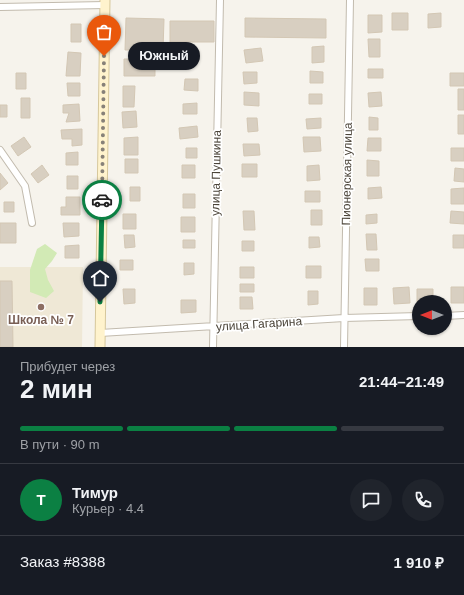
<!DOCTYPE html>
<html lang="ru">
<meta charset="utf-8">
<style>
body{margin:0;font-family:Arial,sans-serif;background:#20242c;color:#f1f3f6;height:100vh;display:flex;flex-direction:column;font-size:15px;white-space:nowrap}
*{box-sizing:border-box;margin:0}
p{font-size:13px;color:#9ea1a6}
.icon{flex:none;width:22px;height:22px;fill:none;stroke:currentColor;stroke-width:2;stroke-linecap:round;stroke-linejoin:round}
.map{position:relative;height:347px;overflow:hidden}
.details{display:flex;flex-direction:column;background:#171b24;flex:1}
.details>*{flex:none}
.needle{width:26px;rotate:270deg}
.tools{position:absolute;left:412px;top:295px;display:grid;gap:8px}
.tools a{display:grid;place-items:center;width:40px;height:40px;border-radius:50%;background:#171b24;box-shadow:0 1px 3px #0004;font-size:20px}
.pin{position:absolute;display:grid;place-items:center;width:34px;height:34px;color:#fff;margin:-41px -17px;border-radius:50% 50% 50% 0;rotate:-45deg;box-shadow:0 0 4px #0007}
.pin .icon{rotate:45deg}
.courier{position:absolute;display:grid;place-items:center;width:40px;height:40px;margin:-20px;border:3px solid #0b8043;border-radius:50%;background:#fff;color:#222;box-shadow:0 1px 5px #0007}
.bubble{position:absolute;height:28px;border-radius:14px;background:#171b24;box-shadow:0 1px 3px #0004;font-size:13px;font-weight:700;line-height:28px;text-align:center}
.overview em{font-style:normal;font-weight:700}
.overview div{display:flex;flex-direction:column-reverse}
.overview{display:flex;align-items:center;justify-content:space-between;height:68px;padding:0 20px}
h1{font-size:26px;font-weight:700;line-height:30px}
.bar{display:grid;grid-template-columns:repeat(4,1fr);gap:6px 4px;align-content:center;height:48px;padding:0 20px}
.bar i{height:5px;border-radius:3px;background:#363941}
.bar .current{background:#0b8043}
.bar p{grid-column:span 4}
.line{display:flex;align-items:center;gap:10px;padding:0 20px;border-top:1px solid #363941}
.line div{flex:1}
.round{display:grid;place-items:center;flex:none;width:42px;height:42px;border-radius:21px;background:#20242c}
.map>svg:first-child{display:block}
</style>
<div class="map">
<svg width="464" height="347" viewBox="0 0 464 347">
<rect width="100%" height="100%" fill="#f6f3ec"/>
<path fill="#efe8d6" d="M0,267H83L82,347H0Z"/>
<path fill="#d2eab5" d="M45,244L57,253L52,261L45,269L48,280L54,291L46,298L30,292V270L37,249Z"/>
<path fill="#d8cfc1" stroke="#d3c7b4" d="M392,13H408V30H392Z
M441,13V27L428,28V14Z
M368,15H382V32L368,33Z
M126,18L164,19L163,50H125Z
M245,18L326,19V38L245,37Z
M170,21H214V42H170Z
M71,24H81V42H71Z
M368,39H380V57H369Z
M324,46V62L312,63V47Z
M261,48L263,61L246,63L244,50Z
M68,52L81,53L80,76H66Z
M124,59H155V76H124Z
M368,69H383V78H368Z
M310,71L323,72V83H310Z
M243,72H257V83L244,84Z
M16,73H26V89H16Z
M450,73H464V86H450Z
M185,79H198V91L184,90Z
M67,83H80V96H68Z
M123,86H135L134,107H123Z
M458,89H464V110H458Z
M244,92L259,93V106L244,105Z
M381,92L382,106L369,107L368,93Z
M309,94H322V104H309Z
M21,98H30V118H21Z
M197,103V114H183V104Z
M79,104L80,121L66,122L69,113H63V105Z
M0,105H7V117H0Z
M136,111L137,127L123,128L122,112Z
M458,115H464V134H458Z
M369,117L378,118V130H369Z
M247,118H257L258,131L248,132Z
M321,118V128L307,129L306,119Z
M197,126L198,137L180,139L179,128Z
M82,129V145L72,146V139H62L61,130Z
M24,137L31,147L18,156L11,146Z
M138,137V155H124V138Z
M303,137H320L321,151L304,152Z
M368,138H381V151H367Z
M243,144H259L260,155L244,156Z
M186,148H197V158H186Z
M451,148H464V161H451Z
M78,152V165H66V153Z
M125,159H138V173H125Z
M367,160L379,161V176H367Z
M242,164H257V177H242Z
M42,165L49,175L38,183L31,174Z
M182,165H195V178H182Z
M319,165L320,180L307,181V166Z
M455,168L464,169V182L454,181Z
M0,173L8,183L0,190Z
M67,176H78V189H67Z
M130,187H140V201H130Z
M381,187L382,198L368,199V188Z
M464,188V204H451V189Z
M305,191H320V202H305Z
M183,194H195V208H183Z
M66,197H80V215H61V207H66Z
M4,202H14V212H4Z
M311,210H322V225H311Z
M243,211H254L255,230H244Z
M451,211L464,212V224L450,223Z
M123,214H136V229H123Z
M377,214V223L366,224V215Z
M181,217H195V232H181Z
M0,223H16V243H0Z
M63,223H79V236L64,237Z
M366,234H376L377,250H367Z
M124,235H134L135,247L125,248Z
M453,235H464V248H453Z
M309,237H319L320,247L309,248Z
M183,240H195V248H183Z
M242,241H254V251H242Z
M79,245V258H65V246Z
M365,259H379V271H366Z
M120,260H133V270H120Z
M184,263H194V274L184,275Z
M306,266H321V278H306Z
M240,267H254V278H240Z
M0,281H12L13,347H0Z
M240,284H254V292H240Z
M409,287L410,303L394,304L393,288Z
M451,287H464V303H451Z
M364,288H377V305H364Z
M123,289H135V303L124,304Z
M417,289H433V302H417Z
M308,291H318V304L308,305Z
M240,297H252L253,309H240Z
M181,300H196V312L181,313Z"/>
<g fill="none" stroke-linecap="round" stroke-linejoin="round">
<g stroke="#c2bbae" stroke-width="8">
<path id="street" d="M0,7L105,5
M0,150L25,186L32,223
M445,316L464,315
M100,333L344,318L419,316
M213,347L220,0
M344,347L350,0"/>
</g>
<g stroke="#d6c79b" stroke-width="11">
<path id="secondary" d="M100,347L105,0"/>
</g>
<use href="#street" stroke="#fff" stroke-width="6"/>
<use href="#secondary" stroke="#fff3cd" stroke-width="9"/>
</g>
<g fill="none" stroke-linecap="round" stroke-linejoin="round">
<path stroke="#878178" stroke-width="4" stroke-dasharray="0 7.2" d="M102,200L104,56"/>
<path stroke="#0b8043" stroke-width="5" d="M100,302L102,200"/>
</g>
<circle fill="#8d6e63" stroke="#fff" stroke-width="1.5" cx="41" cy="307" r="4"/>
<g text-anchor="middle" stroke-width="3.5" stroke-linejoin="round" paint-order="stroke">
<g font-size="12" fill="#4b4439" stroke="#fff">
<text transform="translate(216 173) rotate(-89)" y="4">улица Пушкина</text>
<text transform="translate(347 174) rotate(-89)" y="4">Пионерская улица</text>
<text transform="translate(259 324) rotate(-4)" y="4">улица Гагарина</text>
</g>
<g font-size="12" font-weight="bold" fill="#785e54" stroke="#fff">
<text x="41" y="324">Школа № 7</text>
</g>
</g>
</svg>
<div class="tools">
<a><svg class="needle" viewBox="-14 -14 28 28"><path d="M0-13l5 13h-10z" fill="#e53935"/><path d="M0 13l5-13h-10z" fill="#9ea1a6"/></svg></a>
</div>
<div class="pin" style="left:104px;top:56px;background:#ea580c"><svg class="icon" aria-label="bag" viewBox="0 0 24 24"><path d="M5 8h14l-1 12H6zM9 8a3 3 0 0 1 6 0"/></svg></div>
<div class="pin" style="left:100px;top:302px;background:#1f2937"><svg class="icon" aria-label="home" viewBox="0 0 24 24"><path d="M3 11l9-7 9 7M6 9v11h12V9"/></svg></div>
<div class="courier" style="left:102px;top:200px"><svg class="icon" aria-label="car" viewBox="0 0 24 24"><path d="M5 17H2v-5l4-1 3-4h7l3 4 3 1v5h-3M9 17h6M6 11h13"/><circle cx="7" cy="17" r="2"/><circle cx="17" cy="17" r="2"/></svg></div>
<div class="bubble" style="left:128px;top:42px;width:72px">Южный</div>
</div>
<section class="details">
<div class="overview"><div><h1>2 мин</h1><p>Прибудет через</p></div><em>21:44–21:49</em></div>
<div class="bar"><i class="current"></i><i class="current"></i><i class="current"></i><i></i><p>В пути · 90 m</p></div>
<div class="line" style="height:72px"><b class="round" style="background:#0b8043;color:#fff">Т</b><div><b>Тимур</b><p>Курьер · 4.4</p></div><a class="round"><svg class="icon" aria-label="chat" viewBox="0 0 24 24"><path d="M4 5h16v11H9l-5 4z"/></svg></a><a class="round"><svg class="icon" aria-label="phone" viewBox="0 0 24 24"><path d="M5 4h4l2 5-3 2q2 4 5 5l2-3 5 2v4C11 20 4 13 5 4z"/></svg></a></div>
<div class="line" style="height:52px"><div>Заказ #8388</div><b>1 910 ₽</b></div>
</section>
